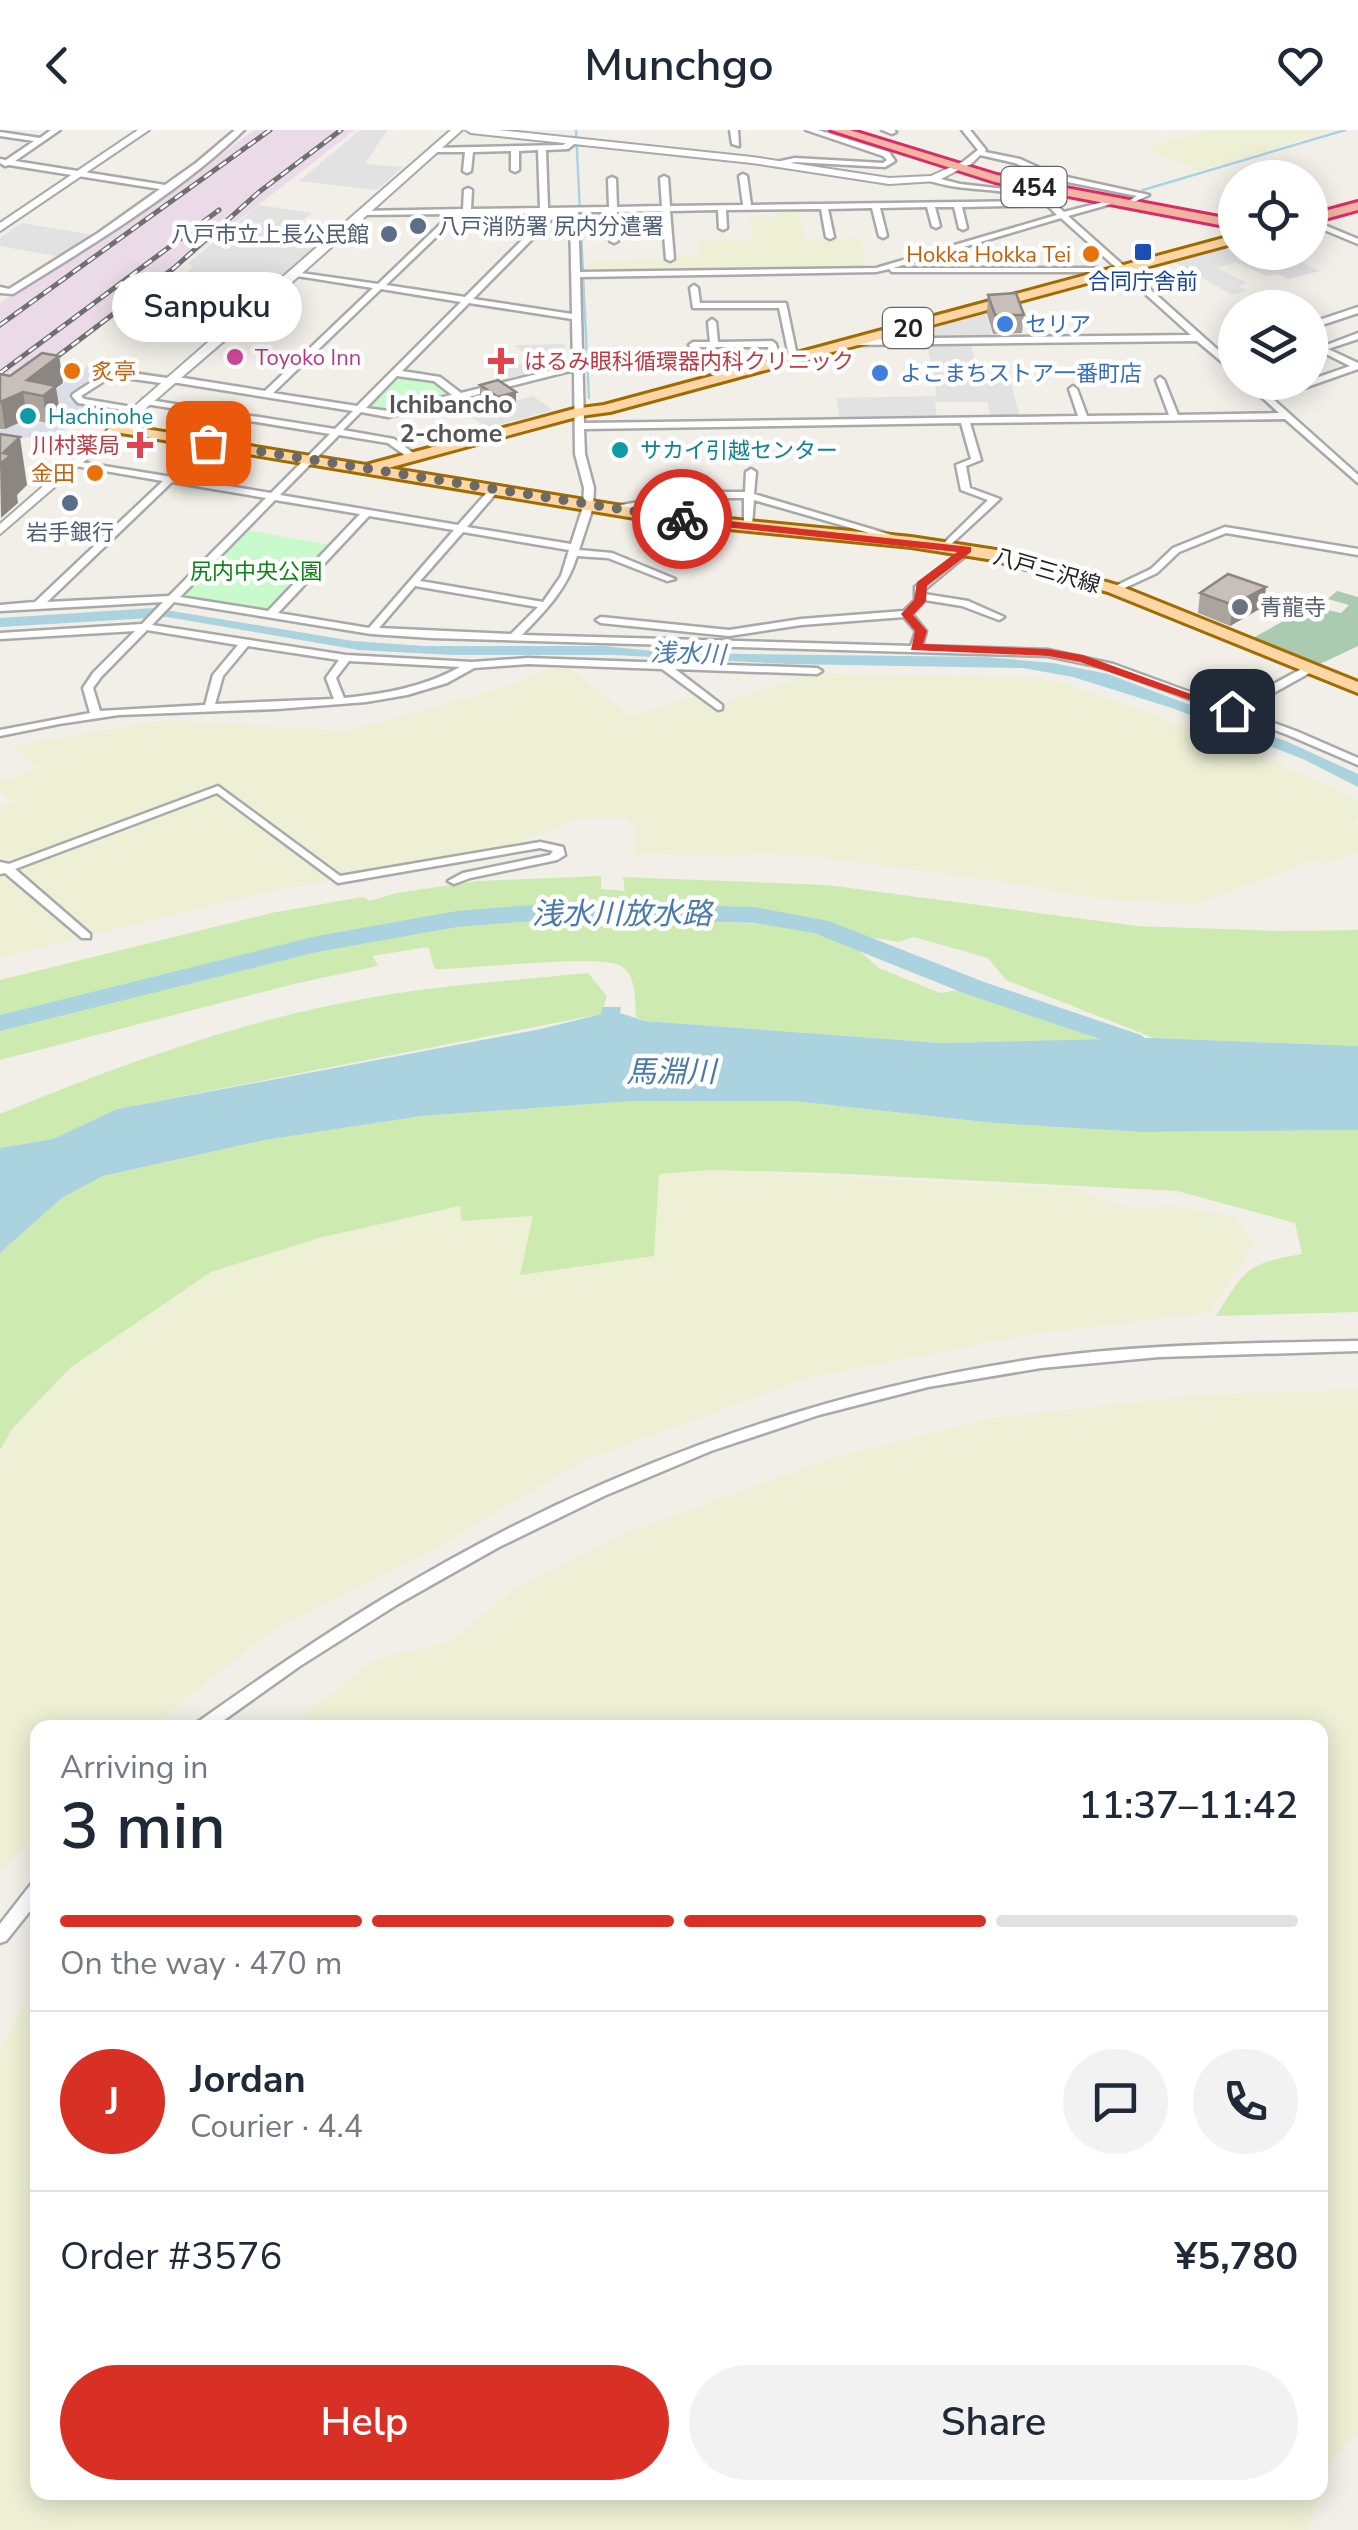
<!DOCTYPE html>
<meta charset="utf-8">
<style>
body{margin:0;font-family:"Nunito Sans","Noto Sans JP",sans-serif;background:#f2f2f3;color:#1f2937;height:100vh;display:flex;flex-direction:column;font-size:38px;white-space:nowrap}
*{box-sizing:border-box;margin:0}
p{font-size:32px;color:#747a83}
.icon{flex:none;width:55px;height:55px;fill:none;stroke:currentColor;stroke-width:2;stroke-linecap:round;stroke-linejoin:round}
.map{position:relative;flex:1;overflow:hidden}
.panel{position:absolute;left:30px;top:1590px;width:1298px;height:780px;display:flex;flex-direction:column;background:#fff;border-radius:20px;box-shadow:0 5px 25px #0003}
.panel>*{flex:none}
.tools{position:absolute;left:1218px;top:30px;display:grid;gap:20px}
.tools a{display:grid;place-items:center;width:110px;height:110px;border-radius:50%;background:#fff;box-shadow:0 5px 25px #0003;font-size:50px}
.pin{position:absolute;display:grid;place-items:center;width:85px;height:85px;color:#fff;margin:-42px;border-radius:20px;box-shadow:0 5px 15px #0006}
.courier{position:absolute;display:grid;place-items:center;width:100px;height:100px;margin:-50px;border:8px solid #d93025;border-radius:50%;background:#fff;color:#222;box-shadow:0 2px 12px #0007}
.bubble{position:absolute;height:70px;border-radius:35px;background:#fff;box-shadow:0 5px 25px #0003;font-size:32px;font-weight:600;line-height:70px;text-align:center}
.headline em{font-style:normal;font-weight:600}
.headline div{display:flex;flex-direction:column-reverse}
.headline{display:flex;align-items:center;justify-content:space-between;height:170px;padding:0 30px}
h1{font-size:65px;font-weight:600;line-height:75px}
.bar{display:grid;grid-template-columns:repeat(4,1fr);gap:15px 10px;align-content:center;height:120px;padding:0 30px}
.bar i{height:12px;border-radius:8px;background:#e0e1e3}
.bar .current{background:#d93025}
.bar p{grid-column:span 4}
.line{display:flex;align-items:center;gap:25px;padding:0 30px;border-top:2px solid #e0e1e3}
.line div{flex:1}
.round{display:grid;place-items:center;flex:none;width:105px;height:105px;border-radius:52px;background:#f2f2f3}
.cta{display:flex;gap:20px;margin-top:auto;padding:20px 30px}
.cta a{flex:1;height:115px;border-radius:60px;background:#d93025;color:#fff;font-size:40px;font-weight:600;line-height:115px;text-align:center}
.cta a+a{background:#f2f2f3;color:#1f2937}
header{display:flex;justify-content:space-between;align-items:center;height:130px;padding:0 30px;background:#fff;font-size:45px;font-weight:600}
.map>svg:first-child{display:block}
</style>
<header><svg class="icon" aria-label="back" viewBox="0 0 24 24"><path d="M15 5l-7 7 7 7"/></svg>Munchgo<svg class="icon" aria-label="heart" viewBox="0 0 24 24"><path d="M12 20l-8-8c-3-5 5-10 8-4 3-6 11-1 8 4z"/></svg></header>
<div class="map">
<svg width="1358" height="2400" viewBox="0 0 1358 2400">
<rect width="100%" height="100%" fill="#f2efe9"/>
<path fill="#ebdbe8" d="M254,0H355L0,275V173L166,66Z"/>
<path fill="#eef0d5" d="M1208,0H1335L1199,41L1145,18Z
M798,78L804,109L861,108L866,138L588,142V132L674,130L675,125H700L698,111L753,110L749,87H775V79Z
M569,538L631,586L698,565L714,576L814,543L1034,548L1064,553L1227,611L1358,670V688L1353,691L1358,695V722L1326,734L1316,729L1195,775L1084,767L1011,753L825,728L757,723L732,727L634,723L635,697L626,688H582L498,721L267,762L0,828V746L15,739L0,726V677L13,672L0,661V652L38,638L12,616L167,590L347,601L503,558L547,539Z
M709,1040L1082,1059L1090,1066L1126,1077L1170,1076L1234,1086L1255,1114L1209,1183L1032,1204L808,1248L585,1330L421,1427L275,1498L151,1597L38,1598L37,1704L0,1741V1320L13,1299L70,1238L211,1142L319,1108L461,1076L462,1091L534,1086L520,1143L658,1044Z
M1358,1259V2303L1325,2337L1320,2357V1598L287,1597L378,1528L450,1512L517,1457L626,1403L826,1330L992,1288L1201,1265Z
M37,1850L38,2362L1319,2363L1309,2400H0V1920Z"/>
<path fill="#cdebb0" d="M601,746V759L625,761L623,747L827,755L1137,796L1278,801L1358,800V916L1154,908L1006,850L988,828L914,807L899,812L862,806L813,789L757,782L574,773H553L552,784L779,795L847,810L879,838L940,863L959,860L1021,879L1100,910L942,913L645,891L636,887C635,871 637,846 621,836C602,824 469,839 435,839L428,817L373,826L378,836L294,854L0,930V850L271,783L363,767L370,771L396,763L479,751Z
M588,843L607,866L601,884L118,979L53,1009L0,1018V984C110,938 229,895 347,872C426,856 508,851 588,843Z
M633,971H793L993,993L1141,1002L1358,1000V1182L1216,1186C1246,1138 1246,1134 1302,1124L1295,1093L1177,1061L825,1043L709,1040L659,1044L654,1126L520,1145L533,1086L461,1091L460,1076L319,1108L211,1142L70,1238L13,1298L0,1320V1123L62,1068L103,1046L265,1010L422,986Z"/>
<path fill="#aacbaf" d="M1337,461L1358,467V516L1320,534L1253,508L1296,484L1311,489L1323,479L1341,483L1349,475L1328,469Z"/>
<path fill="#c8facc" d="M398,246L434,250L453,264L390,281L369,278Z
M247,400L331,415L268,482L180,468Z"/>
<path fill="#e2e2e2" d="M360,0H387L365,34L403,37L377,60L299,51Z
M259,75L312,83L287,102L325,109L263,165L205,155L195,162L253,173L241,183L146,166L177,143L185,144L194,136L187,134Z
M22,93L93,105L60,127L0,116V108Z
M1223,117L1244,127L1252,125L1249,123H1280L1320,141L1289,149L1277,144L1267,146L1235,132L1217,138L1247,153L1239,156L1247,161L1232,165L1173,131Z
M985,182L994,210L933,211L915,201Z
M565,214V231L557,236L505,249L492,241L533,231L514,215Z
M927,214H971L978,250H1010L1020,287L991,288L987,272H935L937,289L840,290L836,268L937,266Z
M533,266L553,280L487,298L468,284L517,277L512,272Z"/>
<path fill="#dddde8" d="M90,234L168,245L100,242L68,269L115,279L117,282L112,287H81L56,305L0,310V300L17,292L47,293L59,284L34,276Z"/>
<path fill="#aad3df" d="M154,478L353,511L424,516H604L673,523L986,527L1053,533L1108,544L1288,612L1358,644V657L1305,630L1172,578L1073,547L1023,538L787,534L614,525H452L359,520L167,487L0,497V488Z
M602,877H621L620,883L645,891L942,913L1154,908L1358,916V1000L1141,1002L993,993L793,971H633L422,986L265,1010L103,1046L62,1068L0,1123V1018L53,1009L117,979L541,899L601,884Z"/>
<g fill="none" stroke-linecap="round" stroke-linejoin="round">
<path stroke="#aad3df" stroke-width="2.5" d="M576,0L589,268
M1143,60L1345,0"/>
<path fill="#aad3df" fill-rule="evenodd" d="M569,772L754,777L829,791L984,852L1141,905L1175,933L1161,941L1151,939L1123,917L966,864L814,803L754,793L569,788L457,797L317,822L0,901V885L317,806L457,781Z"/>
<g stroke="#a9a9a9" stroke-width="5">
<path id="minor" d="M51,0H60L15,31L165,55L196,33L235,0H244C179,63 90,116 13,164L0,163V157L9,159L98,103L160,59L9,35L5,36L0,33V29L6,30L34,11L0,6V2L40,8Z
M730,0H738L739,16L732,14Z
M806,0H818L889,22L895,31L885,37L795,32L776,36V32L795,28L883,33L887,30L883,26Z
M882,0H894L896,2L892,4Z
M962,0H970L986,20L985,22L1020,29L1053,44L1149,65L1134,72L1130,70L1137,66L1048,48L1015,33L980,25L970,35H964V31L978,20Z
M571,9L578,11L568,19L546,20L548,78L609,77L608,49L612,47L616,49L617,77L662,76L660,48L664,46L668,48L670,76L743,75L739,46L743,44L747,46L751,75L1041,71C1006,56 966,63 930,51V47H933L960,54L1032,62L1046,66L1064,82L1111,70V74L1068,86L1235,235V243L1197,211L854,215L850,212L854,209L1191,205L1061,88L893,138H1098V142H892L889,139L876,142L580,147L584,293L1078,286L1069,259L1073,256L1077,259L1087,286L1169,285L1156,250L1160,247L1164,250L1178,285L1279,283L1245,252H1255L1268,265L1303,252H1310V250L1350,236L1316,219L1358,203V209L1328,219L1358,233V239L1273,269L1358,345V353L1285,289L970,293L981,330L966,336L970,358L1000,369L946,419L943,418V414L988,370L961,360L956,335L971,329L961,293L584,299L585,324L594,358L593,377L579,420L612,423L675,449L667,451L608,428L577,426C567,459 546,480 522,505L911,516L916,501L904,487L801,495L729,506L601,493L596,490L601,487L729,500L801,489L904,481L915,470V457L967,417L970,418V422L924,460V464L968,471L1004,487L999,490L962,476L925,470L912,484L926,501L922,516L1048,520L1113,534L1231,577L1305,537H1313V541L1241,581L1296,601L1358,628V635L1288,605L1106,538L1048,526L432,508L371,504L174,472L152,495L346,525L472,532L528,528L817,538L822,541L817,544L675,539L722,575V579L718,580L662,539L528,534L474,538L447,553L407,565L366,572L277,579L119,585L59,594L0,606V600L90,583L83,558L93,543L135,501L0,509V503L142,494L163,472L0,481V475L35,472L163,351L76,336L73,335V331L271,363L330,304L146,274L142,271L143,269L335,299L353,281L172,252L168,254L112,246L81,266L84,269L138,278V282L78,273L72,266L73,264L110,240L167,248L171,246L265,261L373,158L297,146H294V142L378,154L451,84L363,85L359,83L360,81L463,79L464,60L468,58L472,60L471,79L540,78L538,20L519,21V40L515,42L511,40V21L473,22L471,41L467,43L463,41L465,22H432V18L563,15ZM1047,75L1057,85L876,138L580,142L578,82H609L610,111L614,113L618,111L617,82L662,81L666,129L670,131L674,129L670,81L718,80L719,98L723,100L727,98L726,80L821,79L826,107L830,109L834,107L828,79L872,78L879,106L883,108L887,106L880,78L927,77L932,96L936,98L940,96L935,77H954L959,98L963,100L967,98L962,77ZM570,82L572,184L473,169L558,83ZM549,83L465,167L386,155L460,84ZM381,159L461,172L357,276L273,263ZM469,173L572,189L573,235L461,263L440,247L402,241ZM574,240L575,324L584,358L583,377L571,414L467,397L498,361L493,358L490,359L458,395L280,365L339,305L388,313L410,329H416V325L394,309L343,300L361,282L388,287ZM397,246L434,251L452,265L388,281L366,278ZM172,352L266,368L169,466L47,472ZM275,370L360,384L268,481L180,467ZM369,386L454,400L369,498L278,483ZM463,402L569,420L561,446L543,472L420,451ZM415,456L538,477L511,504L379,498ZM147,500L238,515L213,545L205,575L100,581L93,558L101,547ZM248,516L339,530L326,548L334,569L215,574L223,546ZM349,531L460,537C424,557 385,564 344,568L336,548Z
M1310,89L1358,109V114L1310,94Z
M694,155L698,158L700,173H786L796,221L792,224L788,221L779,178H693L690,158Z
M1358,177V183L1310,199V193Z
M712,189L716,192L718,212L772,211L776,214L779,226L772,228L768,217H690L689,215L693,212H710L708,192Z
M751,339L756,342L754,364L905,409L897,411L754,370L752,395L744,397V368H699L609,383L604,380L609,377L699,362H745L746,342Z
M1225,397L1358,419V425L1226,403L1179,422L1157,443L1118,461L1109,459L1151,439L1173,418Z
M218,656L340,746L540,712L563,717L565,725L557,730L470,748L454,754L448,751L463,743L550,725L553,721L540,718L338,753L217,663L15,739L90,804V808H82L5,743L0,744V732L9,734Z
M1358,1211V1221L1159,1227L1041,1238L928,1257L819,1285L711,1321L604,1366L499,1417L398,1474L300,1536L213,1598H193L195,1594C257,1550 320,1507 384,1468C584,1346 809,1261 1041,1228C1145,1214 1253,1213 1358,1211Z
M38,1752V1771L6,1811L0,1813V1794L32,1753Z"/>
</g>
<g stroke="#a9a9a9" stroke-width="4">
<path id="tertiary" d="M138,0H149L0,101V93Z
M451,0H462L290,154L0,404V394Z
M466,0H498L752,27L889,48L931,46L964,31L972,33L937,51L889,54L752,33L471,3Z"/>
</g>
<g stroke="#a06b00" stroke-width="6">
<path id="primary" d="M1235,105V113L610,282L580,286L388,338L659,382L911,407L996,420L1120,456L1358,552V563L1108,462L994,430L911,417L659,392L115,302L108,298L115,294L366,335L574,279L604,275Z"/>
</g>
<g stroke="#dc2a67" stroke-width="6">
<path id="trunk" d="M831,0H850L997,45L1235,90V98L995,52Z
M1358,72V80L1310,93V85Z"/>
</g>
<use href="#minor" fill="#fff" fill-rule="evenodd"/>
<use href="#tertiary" fill="#fff" fill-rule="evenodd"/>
<use href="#primary" fill="#fcd6a4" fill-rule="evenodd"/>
<use href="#trunk" fill="#f2b4a3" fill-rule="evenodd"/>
<g stroke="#707070" stroke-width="5">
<path id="rail" d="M0,195L270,0
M0,243L219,80
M0,270L174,138L259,62L341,0"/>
</g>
<use href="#rail" stroke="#fff" stroke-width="2.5" stroke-dasharray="9" stroke-linecap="butt"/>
</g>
<path fill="#aba49e" d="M988,165L1024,185L1022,203L993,204L987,184Z
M59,226L63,253L56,258L60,283L47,293L27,289L5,299H0V244L10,246Z
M480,255L516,275L498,280L480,268Z
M1266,457L1263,477L1230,496L1198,483L1200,463Z"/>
<path fill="#8b8681" d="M59,226L63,253L56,258L60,283L47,293L43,266L27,250Z
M23,262L27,289L5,299L1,272Z
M516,262V275L498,280V267Z
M20,307L27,355L17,365L18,373L1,388L0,334L3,323Z
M1266,457L1263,477L1230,496L1233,475Z"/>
<path fill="#c7bfb8" stroke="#8b8681" stroke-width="2.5" d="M1016,163L1024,185H995L988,165Z
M42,223L59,226L27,250L56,256L43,266L23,262L0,272V244L10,246Z
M498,250L516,262L498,267L480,255Z
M0,304L20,307L3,323L11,325L0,334Z
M1228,444L1266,457L1233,475L1200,463Z"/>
<path fill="#d93025" d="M682,386L971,417V422L927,456L926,471L913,485L927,501L923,514L1048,519L1083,525L1238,581L1228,583L1080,532L1048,526L911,520L915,501L901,484L914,470L917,452L957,422L678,392Z"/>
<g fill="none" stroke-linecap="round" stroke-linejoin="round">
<path stroke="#6b6a68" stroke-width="10" stroke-dasharray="0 18" d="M208,313L682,389"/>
</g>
<g fill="#5c6f8a" stroke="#fff" stroke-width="4">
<circle cx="418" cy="96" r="10"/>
<circle cx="389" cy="104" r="10"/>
<circle cx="70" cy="373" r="10"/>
</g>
<rect fill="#1a4fb4" stroke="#fff" stroke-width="4" x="1133" y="112" width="20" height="20" rx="5"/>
<g fill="#e8710a" stroke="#fff" stroke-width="4">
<circle cx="1091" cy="124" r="10"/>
<circle cx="72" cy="241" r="10"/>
<circle cx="95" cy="343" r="10"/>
</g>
<g fill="#3f7fe0" stroke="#fff" stroke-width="4">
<circle cx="1005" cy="194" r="10"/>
<circle cx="880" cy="243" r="10"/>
</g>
<circle fill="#d1479c" stroke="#fff" stroke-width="4" cx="235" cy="227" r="10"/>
<g fill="#e0444e" stroke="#fff" stroke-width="4">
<path d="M496 216h10v10h10v10h-10v10h-10v-10h-10v-10h10z"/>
<path d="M135 300h10v10h10v10h-10v10h-10v-10h-10v-10h10z"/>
</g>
<g fill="#0f9aa8" stroke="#fff" stroke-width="4">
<circle cx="28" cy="286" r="10"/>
<circle cx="620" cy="320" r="10"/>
</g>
<circle fill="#6b7280" stroke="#fff" stroke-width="4" cx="1240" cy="477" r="10"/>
<g text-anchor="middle" stroke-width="9" stroke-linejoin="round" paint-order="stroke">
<g font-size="22" fill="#4e5e75" stroke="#fff" text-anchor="start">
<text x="438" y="104">八戸消防署 尻内分遣署</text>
<text x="369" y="112" text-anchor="end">八戸市立上長公民館</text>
<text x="70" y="410" text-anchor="middle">岩手銀行</text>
</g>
<g font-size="22" fill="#c56008" stroke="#fff" text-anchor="end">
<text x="1071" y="132">Hokka Hokka Tei</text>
<text x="92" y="249" text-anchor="start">炙亭</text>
<text x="75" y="351">金田</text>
</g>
<g font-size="22" fill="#164399" stroke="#fff">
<text x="1143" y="159">合同庁舎前</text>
</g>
<g font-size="22" fill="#366cbe" stroke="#fff" text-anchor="start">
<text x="1025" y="202">セリア</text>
<text x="900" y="251">よこまちストア一番町店</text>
</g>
<g font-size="22" fill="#b23c85" stroke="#fff" text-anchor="start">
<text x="255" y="235">Toyoko Inn</text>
</g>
<g font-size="22" fill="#be3a42" stroke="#fff" text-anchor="start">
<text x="524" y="239">はるみ眼科循環器内科クリニック</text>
<text x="120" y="323" text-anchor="end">川村薬局</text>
</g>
<g font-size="22" fill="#0d838f" stroke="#fff" text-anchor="start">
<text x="48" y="294">Hachinohe</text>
<text x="640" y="328">サカイ引越センター</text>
</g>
<g font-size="22" fill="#222" stroke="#fff">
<text transform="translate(1047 440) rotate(16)" y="8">八戸三沢線</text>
</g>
<g font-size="22" fill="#0c8416" stroke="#fff">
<text x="256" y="449">尻内中央公園</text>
</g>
<g font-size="22" fill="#5b616d" stroke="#fff" text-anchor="start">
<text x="1260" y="485">青龍寺</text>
</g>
<g fill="#fff" stroke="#646464" stroke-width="2.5">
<rect x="1001.5" y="37" width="65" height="40" rx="8"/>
<rect x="883" y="178" width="50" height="40" rx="8"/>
</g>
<g font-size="25" font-weight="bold" fill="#222">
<text x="1034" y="66">454</text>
<text x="908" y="207">20</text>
</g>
<g font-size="25" font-weight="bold" fill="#555" stroke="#fff">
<text x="451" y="283">Ichibancho<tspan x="451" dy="29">2-chome</tspan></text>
</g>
<g font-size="25" font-style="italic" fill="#4a7aab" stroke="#fff">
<text transform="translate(688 523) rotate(2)" y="9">浅水川</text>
</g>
<g font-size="30" font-style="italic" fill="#4a7aab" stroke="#fff">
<text x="622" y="794">浅水川放水路</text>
<text x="671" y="952">馬淵川</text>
</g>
</g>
</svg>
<div class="tools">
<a><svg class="icon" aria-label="locate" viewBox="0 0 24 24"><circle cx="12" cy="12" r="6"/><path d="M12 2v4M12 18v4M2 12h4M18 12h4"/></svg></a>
<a><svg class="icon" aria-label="layers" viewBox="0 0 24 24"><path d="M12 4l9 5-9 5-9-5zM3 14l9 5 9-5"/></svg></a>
</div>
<div class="pin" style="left:208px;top:313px;background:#ea580c"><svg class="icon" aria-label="bag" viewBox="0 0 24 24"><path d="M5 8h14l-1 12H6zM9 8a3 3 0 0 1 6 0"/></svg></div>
<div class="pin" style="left:1232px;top:581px;background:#1f2937"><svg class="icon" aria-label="home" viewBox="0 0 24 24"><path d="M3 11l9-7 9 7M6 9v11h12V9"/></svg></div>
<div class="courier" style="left:682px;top:389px"><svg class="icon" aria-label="bike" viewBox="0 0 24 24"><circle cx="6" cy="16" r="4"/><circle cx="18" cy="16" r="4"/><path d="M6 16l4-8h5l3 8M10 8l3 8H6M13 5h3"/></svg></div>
<div class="bubble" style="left:112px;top:142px;width:190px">Sanpuku</div>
<section class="panel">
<div class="headline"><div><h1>3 min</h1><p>Arriving in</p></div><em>11:37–11:42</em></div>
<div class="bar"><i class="current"></i><i class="current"></i><i class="current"></i><i></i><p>On the way · 470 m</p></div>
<div class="line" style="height:180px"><b class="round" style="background:#d93025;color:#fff">J</b><div><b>Jordan</b><p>Courier · 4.4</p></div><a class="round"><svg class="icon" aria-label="chat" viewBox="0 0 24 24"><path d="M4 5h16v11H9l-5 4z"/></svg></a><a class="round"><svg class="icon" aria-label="phone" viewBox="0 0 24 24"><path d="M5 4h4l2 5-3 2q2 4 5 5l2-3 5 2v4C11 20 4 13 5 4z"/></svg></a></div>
<div class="line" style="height:130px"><div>Order #3576</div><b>¥5,780</b></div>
<div class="cta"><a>Help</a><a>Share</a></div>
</section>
</div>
